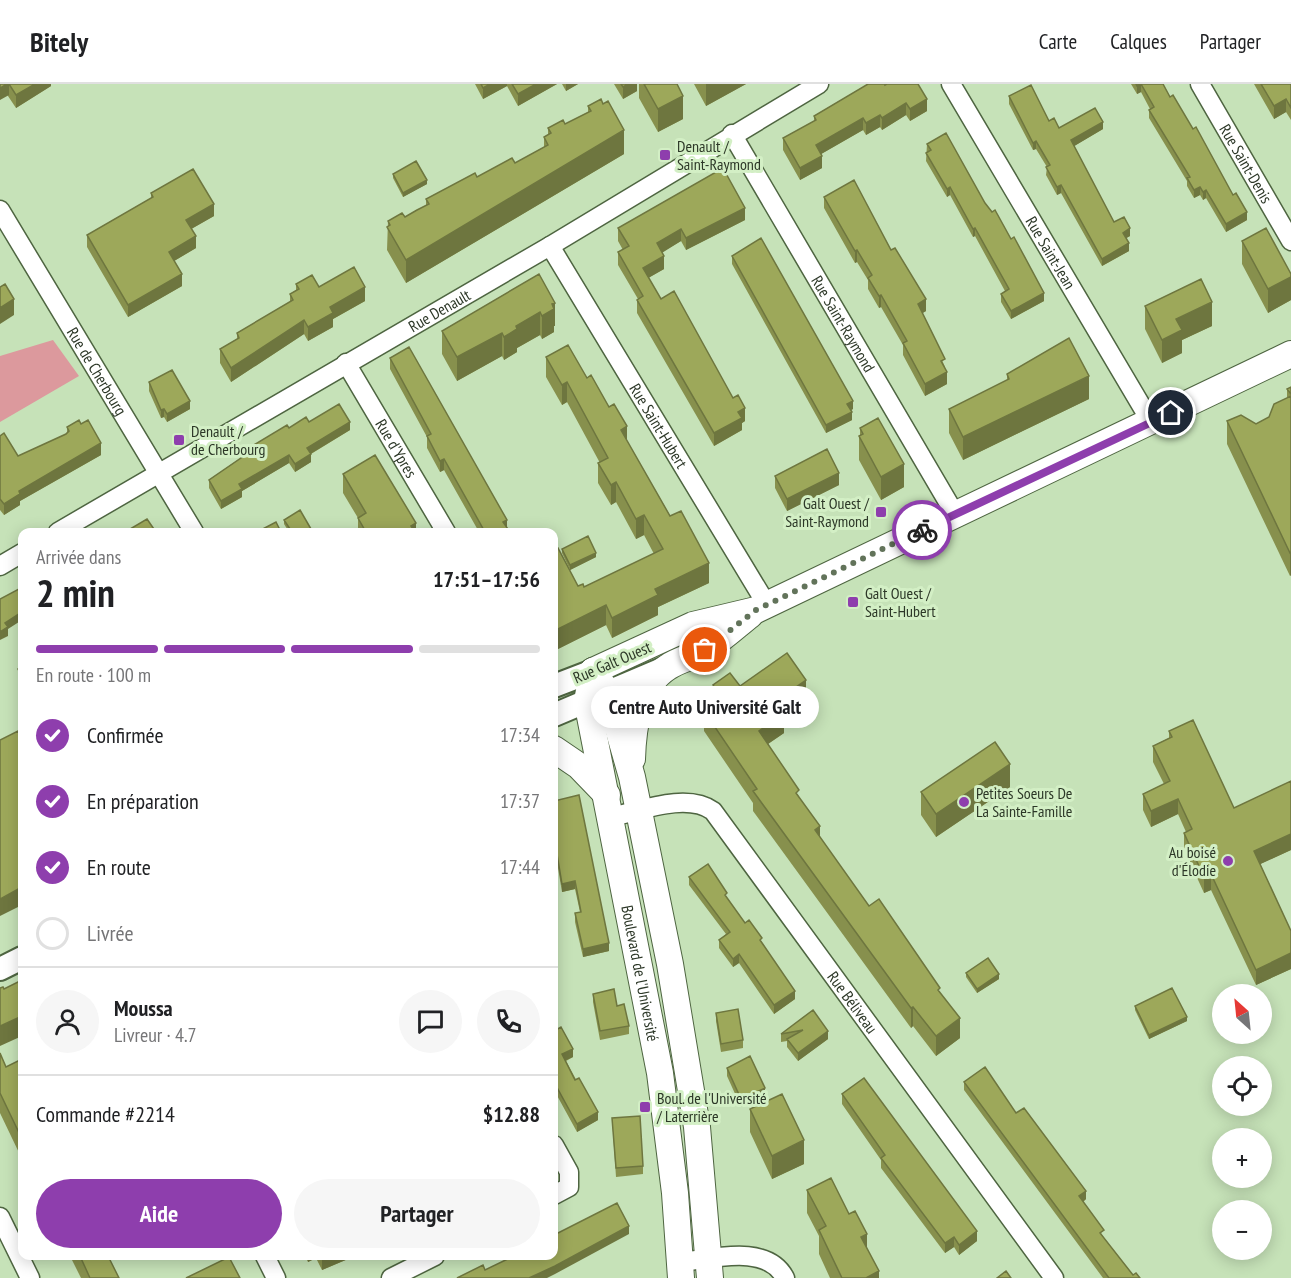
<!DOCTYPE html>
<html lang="fr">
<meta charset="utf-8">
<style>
body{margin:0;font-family:"PT Sans Narrow",sans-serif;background:#f6f6f6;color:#202124;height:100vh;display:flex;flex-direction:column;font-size:22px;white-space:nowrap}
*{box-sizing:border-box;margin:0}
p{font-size:20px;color:#757577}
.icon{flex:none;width:33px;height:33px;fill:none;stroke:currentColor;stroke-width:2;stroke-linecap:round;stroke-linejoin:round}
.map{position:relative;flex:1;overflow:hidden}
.side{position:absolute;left:18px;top:444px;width:540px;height:732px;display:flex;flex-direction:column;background:#fff;border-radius:12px;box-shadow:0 3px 15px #0003}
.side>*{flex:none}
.needle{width:39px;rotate:333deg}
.buttons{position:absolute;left:1212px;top:900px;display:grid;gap:12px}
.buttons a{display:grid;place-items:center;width:60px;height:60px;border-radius:50%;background:#fff;box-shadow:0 3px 15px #0003;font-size:30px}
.pin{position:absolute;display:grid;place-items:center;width:51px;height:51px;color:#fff;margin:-26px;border:3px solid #fff;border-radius:50%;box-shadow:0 2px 6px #0007}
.courier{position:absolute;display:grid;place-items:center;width:60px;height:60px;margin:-30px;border:4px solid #8e3ead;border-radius:50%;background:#fff;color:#222;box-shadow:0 2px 8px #0007}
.bubble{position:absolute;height:42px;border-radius:21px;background:#fff;box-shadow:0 3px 15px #0003;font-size:20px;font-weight:700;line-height:42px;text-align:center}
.summary em{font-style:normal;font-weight:700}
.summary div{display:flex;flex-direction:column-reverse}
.summary{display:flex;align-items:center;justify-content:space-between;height:102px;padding:0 18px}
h1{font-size:39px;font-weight:700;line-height:45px}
.bar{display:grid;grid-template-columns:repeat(4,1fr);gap:9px 6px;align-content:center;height:72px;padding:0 18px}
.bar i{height:8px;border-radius:4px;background:#e0e0e0}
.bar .selected{background:#8e3ead}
.bar p{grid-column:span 4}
.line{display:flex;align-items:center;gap:15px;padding:0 18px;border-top:2px solid #e0e0e0}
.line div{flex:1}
.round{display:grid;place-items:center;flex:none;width:63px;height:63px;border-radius:32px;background:#f6f6f6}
ol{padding:0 18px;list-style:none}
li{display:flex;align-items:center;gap:18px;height:66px}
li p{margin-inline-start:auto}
li .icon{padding:6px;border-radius:50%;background:#8e3ead;color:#fff;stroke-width:4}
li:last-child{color:#757577}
li i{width:33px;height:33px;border:3px solid #e0e0e0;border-radius:50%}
.button{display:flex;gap:12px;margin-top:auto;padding:12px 18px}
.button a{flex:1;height:69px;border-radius:36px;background:#8e3ead;color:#fff;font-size:24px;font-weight:700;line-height:69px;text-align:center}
.button a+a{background:#f6f6f6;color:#202124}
header{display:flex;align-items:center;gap:36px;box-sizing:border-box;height:84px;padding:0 30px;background:#fff;border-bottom:2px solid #e0e0e0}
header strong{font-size:28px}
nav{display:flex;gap:33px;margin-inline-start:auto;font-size:21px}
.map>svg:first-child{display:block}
</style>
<header>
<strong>Bitely</strong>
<nav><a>Carte</a><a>Calques</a><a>Partager</a></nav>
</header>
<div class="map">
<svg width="1291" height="1194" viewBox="0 0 1291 1194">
<rect width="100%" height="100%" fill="#c6e2b8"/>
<path fill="#dc999d" d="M53,256L79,292L0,338V272Z"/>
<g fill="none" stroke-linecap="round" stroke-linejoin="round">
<g stroke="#4e6541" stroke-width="21">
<g id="minor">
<path id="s1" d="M951,0L1151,338"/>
<path id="s2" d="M1200,0L1291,157"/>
<path id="s3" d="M732,50L955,430"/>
<path id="s4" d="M0,126L194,448"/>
<path id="s5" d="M550,162L767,521"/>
<path id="s6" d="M346,279L446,448"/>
<path id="s7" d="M58,448L550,162L819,0"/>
<path d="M0,482L22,469"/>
<path id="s8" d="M611,733C640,727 687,708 713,727L1054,1194"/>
<path d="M554,1061L569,1088V1103L554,1111"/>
<path d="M0,1133L30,1194"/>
<path d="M265,1172L276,1194"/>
<path d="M680,1178C712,1175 767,1159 785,1194"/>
<path d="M391,1194L435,1172"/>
</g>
</g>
<g stroke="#4e6541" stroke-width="26">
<path id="tertiary" d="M554,602L593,587
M554,631L665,584
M0,885L22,874"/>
</g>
<g stroke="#4e6541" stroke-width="28">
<g id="secondary">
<path d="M593,587L693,541L756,526L1291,270"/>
<path d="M593,587L608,609L632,693L670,880L697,1043L710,1194"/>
<path id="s9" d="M593,587L587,617L660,989L675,1109L681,1194"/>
<path d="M554,665L579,682L607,711"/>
<path d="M632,675C633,643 638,602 668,583C680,575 694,573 706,565C721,556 736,542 750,531"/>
</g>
</g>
<use href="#minor" stroke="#fff" stroke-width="18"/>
<use href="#tertiary" stroke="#fff" stroke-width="22"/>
<use href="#secondary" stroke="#fff" stroke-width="26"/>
</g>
<path fill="#87904d" d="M0,0H51V2L16,24Z
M475,0H557L518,22L507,2L483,15Z
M562,0H578L566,7Z
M614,0H637V7L623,15Z
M639,0H677L683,35L658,48L639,14Z
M694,0H746L706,22Z
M868,0L927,27L910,37L906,31L882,46L880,43L866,51L863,46L821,70L822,84L800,96L783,66V54L814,37V32Z
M1131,0H1163L1170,13L1247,136L1226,148L1206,114L1203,116L1200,111L1194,114L1187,102V97L1149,34V26L1150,25L1141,8L1137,10Z
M1254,0H1291V36L1286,28L1274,35Z
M1009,12L1049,37L1059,44L1103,45L1074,62L1114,138L1130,152L1126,154L1129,167L1102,182L1061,109L1057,111L1046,91L1047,83L1036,65L1033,66L1009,20Z
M588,22L624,70L406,199L387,166L388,137L405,133L426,121V115L477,93L515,79L544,63V53L548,51V44L565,40L588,28Z
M927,60L985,119L1044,217L1011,235L1001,218V210L1005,207L975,152L973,153L950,111L947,113L926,77Z
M393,90L427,100L403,113L393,94Z
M151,109L214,132L191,145L196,164L174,177L182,202L128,233L87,163V151L151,114Z
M824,113L891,166L926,227L922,229L945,283L947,300L925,312L903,271V261L881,223L879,224L868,205V196L857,178L855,179L824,124Z
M745,136L686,166L681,157L662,168L664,185L648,194L661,215L745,337L742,339V346L714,362L637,229V216L638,215L618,181V168L623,166L618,157V144Z
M1242,157L1291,190V216L1268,229L1242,180Z
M732,172L853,325L851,326L852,336L826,349L732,180Z
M539,190L555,242H554V248L542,255L540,251L517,264V268L504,276L502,272L457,297L442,270V247Z
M296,200L319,203L365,217L333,235V243L308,257L304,250L231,298L220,279V265L237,255V249L290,218V210L296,206Z
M1145,222L1212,242L1182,256V269L1162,279L1145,245Z
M546,273L587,294L627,357L709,499L658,523V531L612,554L606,541L554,567V466L578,502L584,503L654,470L644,451L636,455L616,418L611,421L598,399V379H600L567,318L562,321L546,293Z
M390,274L507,445L510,448H479L444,386L440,388L427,364V353L390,285Z
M1007,290L1089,315L963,376L949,349V325L1007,297Z
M149,298L190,325L167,338L164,333L161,334L149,307Z
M1291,303V491L1290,492L1227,360V337L1256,340L1269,333L1287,314V305Z
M309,338L350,346L311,370V378L295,388L289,379L242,407V413L221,425L209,404V396L252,366V362L289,344Z
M67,343L101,371L20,417V421L4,431L0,426V352L18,372L66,350L67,348Z
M860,344L904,403L881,416L859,376V352H860Z
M343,390L416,448H358V434L343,409Z
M775,392L839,401L787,427L775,404Z
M284,436L311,448H289L284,440Z
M562,465L596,473L570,486L562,469Z
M22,582V611L18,603V585Z
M713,601L740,602L806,615L784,631V649L768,660L799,713L820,754L869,822L940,909L960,954L936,972L913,942L911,944L753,727V719L704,647V627L713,621Z
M1169,647L1234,724L1291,697V766L1260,780L1291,847V885L1256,901L1211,806L1204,809L1184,765V749L1186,748L1178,730L1151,743L1143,726V710L1164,700L1153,678V662L1169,654Z
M1010,703L936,753L921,731V708Z
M554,717L609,867L583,873L575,838V829L580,828L575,805L562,808L554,760Z
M689,793L727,814L745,839L762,858L795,915L774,930L739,879L733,883L719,864V856L726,850L689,801Z
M966,889L999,895L977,909L966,893Z
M593,910L617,922L629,942V950L600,956L593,918Z
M1135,922L1187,937L1149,955L1135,926Z
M813,926L828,955L798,977L787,963V957L781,958V950Z
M716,929L743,956V964L721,968L716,937Z
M554,947L573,973L566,977L598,1036L577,1048L554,1006Z
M0,969L6,983L22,975V1075L0,1029Z
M727,984L765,1012L741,1023L727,992Z
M964,998L1016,1029L1086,1115L1083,1118L1104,1154L1133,1191L1140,1194H1103L964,1006Z
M842,1010L977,1157L959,1171L954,1163L945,1169L881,1084V1076L842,1020Z
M750,1025L804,1080L772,1095L750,1048Z
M612,1034L643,1082V1090L616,1093Z
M807,1106L867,1165L879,1194H830L819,1170V1152L807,1129Z
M70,1172H108L119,1194H81Z
M305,1172H355L322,1186L316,1174L308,1178Z"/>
<path fill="#6e763f" d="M7,0H9V11L0,16V4Z
M35,0H51V2L16,24V11Z
M490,0H507V2L483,15V4Z
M536,0H557L518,22V10Z
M566,0H578L566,7Z
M628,0H637V7L623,15V3Z
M706,0H746L706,22Z
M1141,0V8L1137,10V2Z
M683,12V35L658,48V25Z
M927,15V27L910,37V25Z
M1286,15V28L1274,35V22Z
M906,19V31L882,46V34Z
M880,31V43L866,51V39Z
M863,34V46L816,73V61Z
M1103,38V45L1071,64V56Z
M624,46V70L406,199V176Z
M1036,57V65L1033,66V59Z
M822,72V84L800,96V84Z
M427,96V100L403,113V109Z
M1061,101V109L1057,111V103Z
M950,103V111L947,113V105Z
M1200,103V111L1194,114V106Z
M1206,106V114L1203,116V108Z
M214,120V132L186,148V136Z
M745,124V136L686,166V154Z
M1247,128V136L1226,148V140Z
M975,144V152L973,153V145Z
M1130,144V152L1123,156V149Z
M681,145V157L657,172V159Z
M196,152V164L169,180V168Z
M1129,159V167L1102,182V175Z
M857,166V178L855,179V167Z
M664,172V185L643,197V184Z
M182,190V202L128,233V221Z
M1291,193V216L1268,229V205Z
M365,203V217L333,235V243L308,257V243L330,223Z
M1044,209V217L1011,235V227Z
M881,211V223L879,224V212Z
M14,215V231L0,240V224Z
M926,215V227L918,232V220Z
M1212,218V242L1182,256V269L1162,279V256L1176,235Z
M555,219V242H554V248L542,255V232L552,220Z
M540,228V251L517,264V268L504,276V253L516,242Z
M304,236V250L231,298V284Z
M502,249V272L457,297V273Z
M947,288V300L925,312V300Z
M1089,292V315L963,376V353Z
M567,298V318L562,321V301Z
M190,317V325L167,338V330Z
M853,317V325L847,328V320Z
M745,324V337L742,339V346L714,362V349L738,328Z
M164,325V333L161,334V326Z
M852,328V336L826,349V341Z
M350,338V346L307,372V364Z
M627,342V362L621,346Z
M101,359V371L20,417V421L4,431V420L19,407Z
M311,370V378L295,388V380Z
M289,371V379L242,407V413L221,425V417L239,400Z
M444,375V386L440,388V377Z
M904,380V403L881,416V393Z
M839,389V401L787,427V415Z
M616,398V418L611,421V401Z
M644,431V451L636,455V435Z
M507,436V447L503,438Z
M416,439V448H411V442Z
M1291,468V491L1290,492V469Z
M596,469V473L570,486V481Z
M709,479V499L658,523V531L612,554V534L655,505Z
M606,521V541L554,567V547Z
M22,528V536L8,545V552L0,556V548L5,539Z
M806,596V615L784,631V649L759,666V647L776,617Z
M1010,680V703L936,753V730Z
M1178,715V730L1151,743V727Z
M820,742V762L815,746Z
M1291,750V766L1254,783V767Z
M1211,790V806L1204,809V793Z
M575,797V805L562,808V800Z
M22,803V821L0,832V815Z
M609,859V867L583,873V865Z
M1291,869V885L1256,901V886Z
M739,870V879L733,883V875Z
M999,890V895L977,909V905Z
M795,907V915L774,930V921Z
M913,923V942L911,944V924Z
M22,932V952L0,962V942Z
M1187,933V937L1149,955V951Z
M960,934V954L936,972V952Z
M828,947V955L798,977V969Z
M573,965V973L562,978V970Z
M765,1004V1012L741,1023V1015Z
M598,1028V1036L577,1048V1040Z
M804,1056V1080L772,1095V1072Z
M1086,1107V1115L1079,1121V1112Z
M629,1142V1150L555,1190L547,1194H529Z
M977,1147V1157L959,1171V1161Z
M867,1150V1173L861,1153Z
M954,1153V1163L945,1169V1159Z
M308,1172H316V1174L308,1178Z
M322,1172H355L322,1186Z
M879,1187V1194H866Z"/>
<path fill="#9da85a" stroke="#6e763f" stroke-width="1.5" d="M0,0H7L0,4Z
M9,0H35L16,11Z
M481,0H490L483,4Z
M512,0H536L518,10Z
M621,0H628L623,3Z
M644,0H677L683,12L658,25Z
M868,0H885V1L887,0H918L927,15L910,25L906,19L882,34L880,31L866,39L863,34L816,61L822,72L800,84L783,54L816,36L814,32Z
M1136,0H1163L1170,13L1173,11L1193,45L1196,43L1233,111L1236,109L1247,128L1226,140L1206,106L1203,108L1200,103L1194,106L1187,94L1190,93L1149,26L1154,23L1141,0L1137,2Z
M1261,0H1291V24L1286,15L1274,22Z
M1031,1L1049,37L1054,34L1059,44L1095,24L1103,38L1071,56L1114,138L1124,133L1130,144L1123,149L1129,159L1102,175L1061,101L1057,103L1046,83L1050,81L1036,57L1033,59L1009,12Z
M601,15L603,20L608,17L624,46L406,176L387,143L390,141L388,137L402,129L405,133L417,126L429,120L426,115L475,89L477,93L512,74L515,79L548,61L544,53L551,49L548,44L563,36L565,40L591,27L588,22Z
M946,49L985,119L992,128L995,126L1011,155L1014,153L1044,209L1011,227L1001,210L1009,205L975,144L973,145L950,103L947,105L926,69L931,66L927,60Z
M416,77L427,96L403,109L393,90Z
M723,84L745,124L686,154L681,145L657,159L664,172L643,184L661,215L674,207L733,314L738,311L745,324L738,328L742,334L714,349L637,216L643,212L618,168L629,162L618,144Z
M193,85L214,120L186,136L196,152L169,168L182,190L128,221L87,151L153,113L151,109Z
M854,96L891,166L895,164L926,215L918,220L945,275L941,277L947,288L925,300L903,259L907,257L881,211L879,212L868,194L872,191L857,166L855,167L824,113Z
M1266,144L1291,190V193L1268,205L1242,157Z
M761,154L853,317L847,320L852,328L826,341L732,172Z
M354,183L365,203L330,223L333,229L308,243L304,236L231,284L220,265L239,254L237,249L293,216L290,210L299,205L296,200L312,191L319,203Z
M539,190L555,219L552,220L554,225L542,232L540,228L516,242L517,245L504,253L502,249L457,273L442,247Z
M1201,195L1212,218L1176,235L1182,246L1162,256L1145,222Z
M5,200L14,215L0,224V203Z
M1069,254L1089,292L963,353L949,325L1009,295L1007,290Z
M568,261L587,294L591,291L609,323L614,320L627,342L621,346L670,432L681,427L709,479L655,505L658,511L612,534L606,521L554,547V507L556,506L554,501V466L558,464L578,502L583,500L584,503L663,465L644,431L636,435L616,398L611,401L598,379L608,374L567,298L562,301L546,273Z
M409,263L507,436L503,438L510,448H485L444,375L440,377L427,352L431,350L390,274Z
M172,286L190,317L167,330L164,325L161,326L149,298Z
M1291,303V310L1287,305Z
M1291,312V468L1290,469L1227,337L1241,331L1256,340L1269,333L1274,320Z
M339,320L350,338L307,364L311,370L295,380L289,371L239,400L242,405L221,417L209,396L254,365L252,362L287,341L289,344L306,333L309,338Z
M878,334L904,380L881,393L859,352L863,350L860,344Z
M79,336L81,340L88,336L101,359L19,407L20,410L4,420L0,415V352L4,349L18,372L66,350L69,347L67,343Z
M827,365L839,389L787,415L775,392Z
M375,371L416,439L411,442L415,448H366L358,434L366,429L343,390Z
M300,426L311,445L304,448H292L284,436Z
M147,435L156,448H125Z
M276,438L281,448H257Z
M588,452L596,469L570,481L562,465Z
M22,498V528L5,539L8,543L0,548V515L21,504L19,500Z
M787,569L806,596L776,617L784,629L759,647L799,706L796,709L820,742L815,746L869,822L879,815L940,904L938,906L960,934L936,952L913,923L911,924L753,707L757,705L704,627L722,614L713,601L730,589L740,602Z
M22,582V593L18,585Z
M1193,636L1234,724L1291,697V750L1254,767L1291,847V869L1256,886L1211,790L1204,793L1184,749L1192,745L1178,715L1151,727L1143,710L1170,697L1153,662L1172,653L1169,647Z
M18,647L22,655V803L0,815V656Z
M995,658L1010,680L936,730L921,708Z
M579,711L609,859L583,865L575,829L581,828L575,797L562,800L554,752V717Z
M708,780L727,809L725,811L745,839L749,836L762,854L760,856L795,907L774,921L739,870L733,875L719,856L730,848L689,793Z
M988,874L999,890L977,905L966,889Z
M22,896V932L0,942V904L3,903L4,905Z
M1172,904L1187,933L1149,951L1135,922Z
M614,905L617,922L624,920L629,942L600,947L593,910Z
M738,925L743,956L721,960L716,929Z
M813,926L828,947L798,969L787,955L803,946L781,950Z
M561,943L573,965L562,970L575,996L579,994L598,1028L577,1040L554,998V947Z
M0,969L6,983L22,975V1055L0,1009Z
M750,972L765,1004L741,1015L727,984Z
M985,983L1016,1029L1024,1024L1086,1107L1079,1112L1104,1146L1100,1149L1133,1191L1136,1189L1140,1194H1109L964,998Z
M864,994L977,1147L959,1161L954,1153L945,1159L881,1074L885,1071L842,1010Z
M782,1010L804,1056L772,1072L750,1025Z
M640,1032L643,1082L616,1084L612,1034Z
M831,1094L849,1130L855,1127L867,1150L861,1153L879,1187L866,1194H842L819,1146L826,1142L807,1106Z
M617,1119L629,1142L555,1182L529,1194H457L483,1181L485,1186L514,1172H554V1151Z
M80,1172H108L119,1194H90Z
M229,1173L240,1194H186Z
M1006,1187L1011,1194H997Z"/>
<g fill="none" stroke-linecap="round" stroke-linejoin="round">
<path stroke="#62735a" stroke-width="6" stroke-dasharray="0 10.8" d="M705,566L756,526L922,446"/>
<path stroke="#8e3ead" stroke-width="8" d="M922,446L1171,329"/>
</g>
<g fill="#8e3ead" stroke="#d3efc5" stroke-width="2">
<rect x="659" y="65" width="12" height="12" rx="3"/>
<rect x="173" y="350" width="12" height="12" rx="3"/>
<rect x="875" y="422" width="12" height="12" rx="3"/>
<rect x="847" y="512" width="12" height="12" rx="3"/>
<circle cx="964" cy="718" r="6"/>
<circle cx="1228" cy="777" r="6"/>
<rect x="639" y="1017" width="12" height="12" rx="3"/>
</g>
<g text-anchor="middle" stroke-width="6" stroke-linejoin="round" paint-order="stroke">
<g font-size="16" fill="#2c3727" stroke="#d3efc5" text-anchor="start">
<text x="677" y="68">Denault /<tspan x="677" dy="18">Saint-Raymond</tspan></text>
<text x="191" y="353">Denault /<tspan x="191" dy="18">de Cherbourg</tspan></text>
<text x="869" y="425" text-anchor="end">Galt Ouest /<tspan x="869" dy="18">Saint-Raymond</tspan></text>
<text x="865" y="515">Galt Ouest /<tspan x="865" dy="18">Saint-Hubert</tspan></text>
<text x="976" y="715">Petites Soeurs De<tspan x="976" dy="18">La Sainte-Famille</tspan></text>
<text x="1216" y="774" text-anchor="end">Au boisé<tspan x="1216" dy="18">d'Élodie</tspan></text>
<text x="657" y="1020">Boul. de l'Université<tspan x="657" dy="18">/ Laterrière</tspan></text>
</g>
<g font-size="16" fill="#2c3727" stroke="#d3efc5">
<text dy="6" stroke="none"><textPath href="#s2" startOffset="92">Rue Saint-Denis</textPath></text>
<text dy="6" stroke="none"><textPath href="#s1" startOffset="196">Rue Saint-Jean</textPath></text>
<text dy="6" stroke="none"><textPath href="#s7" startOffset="441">Rue Denault</textPath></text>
<text dy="6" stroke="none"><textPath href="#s3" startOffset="220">Rue Saint-Raymond</textPath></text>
<text dy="6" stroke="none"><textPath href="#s4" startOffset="188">Rue de Cherbourg</textPath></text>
<text dy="6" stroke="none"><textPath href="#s5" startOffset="210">Rue Saint-Hubert</textPath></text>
<text dy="6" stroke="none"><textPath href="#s6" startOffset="99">Rue d'Ypres</textPath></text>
<text transform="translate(612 578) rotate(-23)" y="6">Rue Galt Ouest</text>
<text dy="6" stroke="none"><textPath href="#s9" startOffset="308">Boulevard de l'Université</textPath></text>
<text dy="6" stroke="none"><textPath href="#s8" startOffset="342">Rue Béliveau</textPath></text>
</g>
</g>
</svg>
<div class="buttons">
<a><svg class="needle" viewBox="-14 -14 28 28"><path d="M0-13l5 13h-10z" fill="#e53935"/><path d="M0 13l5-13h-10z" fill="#757577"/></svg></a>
<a><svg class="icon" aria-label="locate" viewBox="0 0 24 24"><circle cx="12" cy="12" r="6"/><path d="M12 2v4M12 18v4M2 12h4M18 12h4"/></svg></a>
<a>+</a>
<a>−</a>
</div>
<div class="pin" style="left:705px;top:566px;background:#ea580c"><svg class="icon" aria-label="bag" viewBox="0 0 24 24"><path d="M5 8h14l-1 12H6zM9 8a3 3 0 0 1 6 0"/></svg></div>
<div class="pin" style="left:1171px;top:329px;background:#1f2937"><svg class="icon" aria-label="home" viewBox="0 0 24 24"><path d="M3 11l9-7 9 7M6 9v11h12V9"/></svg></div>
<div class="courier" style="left:922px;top:446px"><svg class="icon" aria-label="bike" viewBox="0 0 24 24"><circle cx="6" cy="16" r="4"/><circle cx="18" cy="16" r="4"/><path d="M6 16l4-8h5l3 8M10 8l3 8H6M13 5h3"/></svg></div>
<div class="bubble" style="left:591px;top:602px;width:228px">Centre Auto Université Galt</div>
<section class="side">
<div class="summary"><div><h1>2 min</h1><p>Arrivée dans</p></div><em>17:51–17:56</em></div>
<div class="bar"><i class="selected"></i><i class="selected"></i><i class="selected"></i><i></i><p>En route · 100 m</p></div>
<ol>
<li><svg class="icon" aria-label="check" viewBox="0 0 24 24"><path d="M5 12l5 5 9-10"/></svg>Confirmée<p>17:34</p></li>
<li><svg class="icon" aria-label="check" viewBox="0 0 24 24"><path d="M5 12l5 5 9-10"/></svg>En préparation<p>17:37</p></li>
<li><svg class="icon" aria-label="check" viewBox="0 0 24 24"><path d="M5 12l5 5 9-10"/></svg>En route<p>17:44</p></li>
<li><i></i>Livrée</li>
</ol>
<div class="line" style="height:108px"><a class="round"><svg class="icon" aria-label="person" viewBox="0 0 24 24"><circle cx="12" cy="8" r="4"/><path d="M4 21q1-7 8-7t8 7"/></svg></a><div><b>Moussa</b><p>Livreur · 4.7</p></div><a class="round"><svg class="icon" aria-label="chat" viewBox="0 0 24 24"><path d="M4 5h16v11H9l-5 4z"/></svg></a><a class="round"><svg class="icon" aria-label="phone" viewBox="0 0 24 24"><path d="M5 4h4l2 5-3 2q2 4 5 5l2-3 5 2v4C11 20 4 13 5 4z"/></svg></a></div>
<div class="line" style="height:78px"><div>Commande #2214</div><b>$12.88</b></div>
<div class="button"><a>Aide</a><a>Partager</a></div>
</section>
</div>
